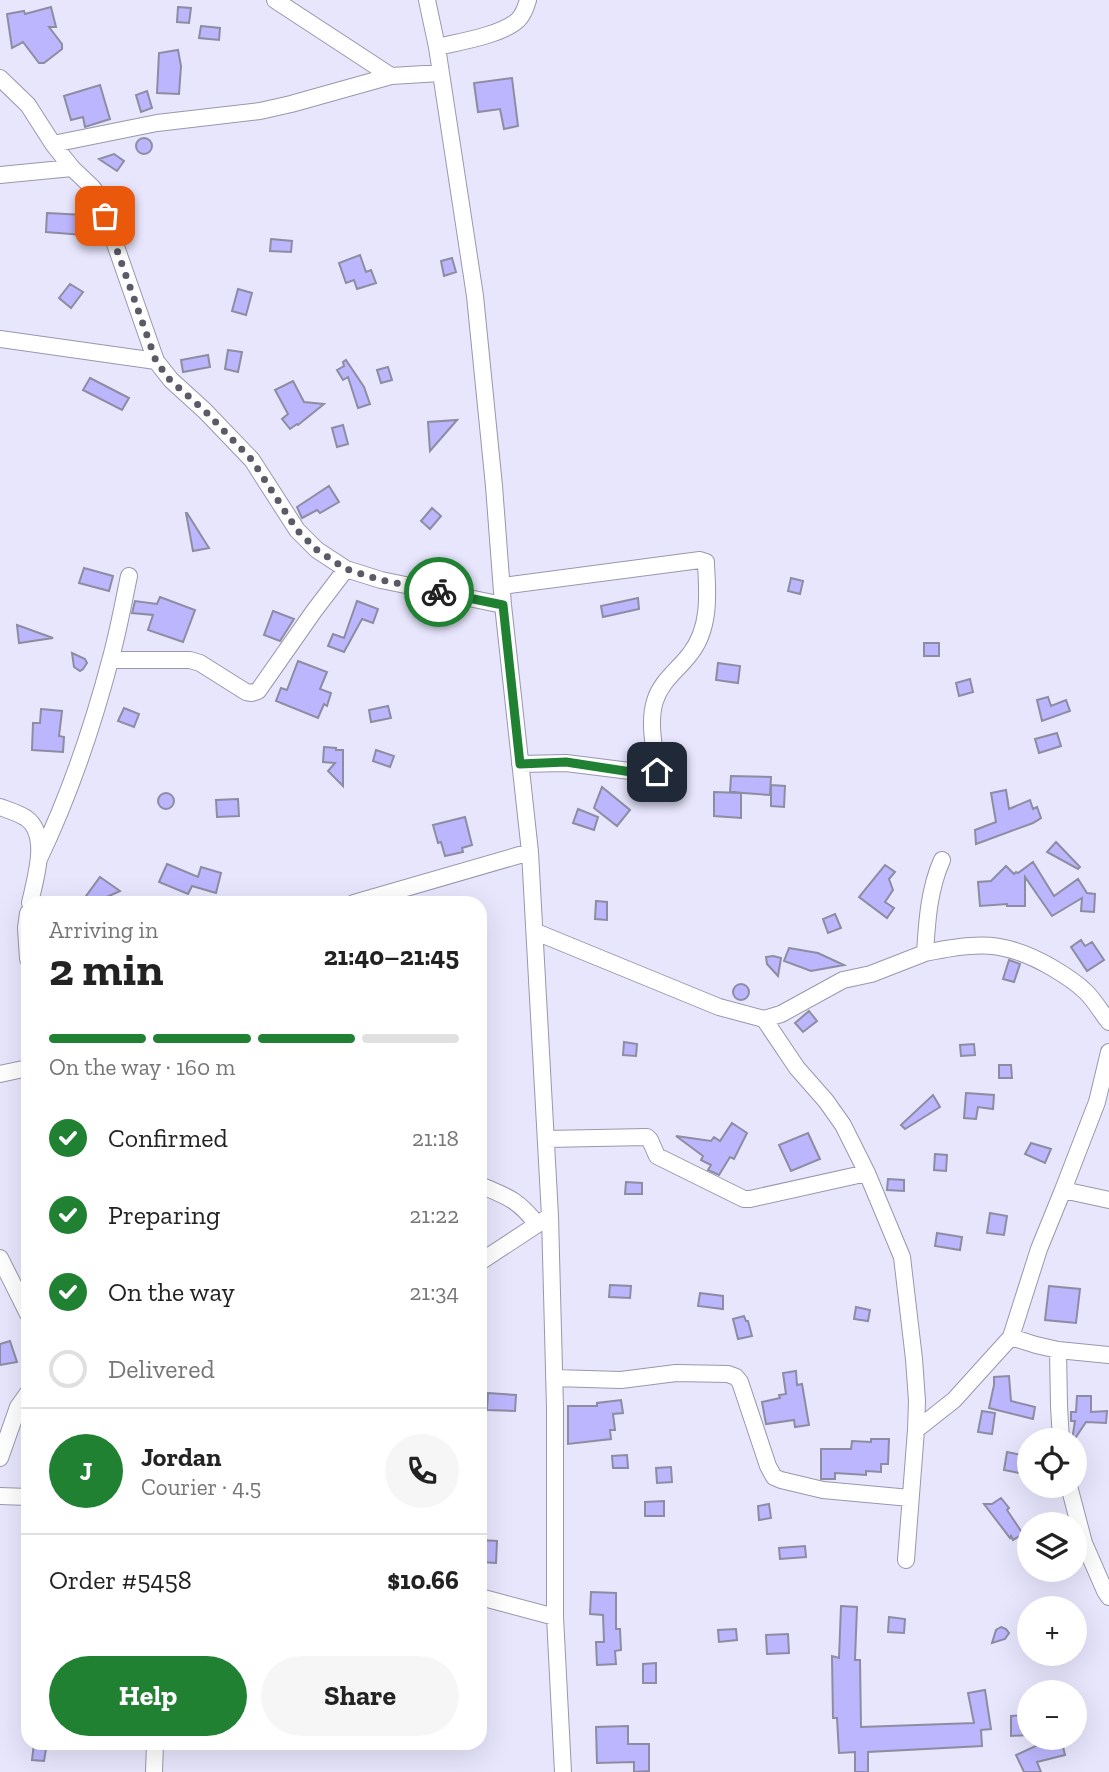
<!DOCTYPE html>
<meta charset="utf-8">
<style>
body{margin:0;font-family:"Zilla Slab",serif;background:#f6f6f6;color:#222;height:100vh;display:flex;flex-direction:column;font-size:26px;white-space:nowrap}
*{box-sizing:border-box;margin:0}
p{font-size:23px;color:#767676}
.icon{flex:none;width:38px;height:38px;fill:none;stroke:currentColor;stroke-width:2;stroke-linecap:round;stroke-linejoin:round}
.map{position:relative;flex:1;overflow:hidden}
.panel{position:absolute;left:21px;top:896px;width:466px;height:854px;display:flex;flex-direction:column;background:#fff;border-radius:21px;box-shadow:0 7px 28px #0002}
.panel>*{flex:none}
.buttons{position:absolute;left:1017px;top:1428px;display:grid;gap:14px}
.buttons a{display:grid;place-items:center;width:70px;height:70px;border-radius:50%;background:#fff;box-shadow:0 7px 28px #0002;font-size:35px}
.pin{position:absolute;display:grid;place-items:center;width:60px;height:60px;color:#fff;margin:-30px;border-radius:14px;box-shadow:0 4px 10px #0006}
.courier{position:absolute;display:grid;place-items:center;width:70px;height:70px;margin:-35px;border:5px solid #208133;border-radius:50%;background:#fff;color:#222;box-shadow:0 2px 9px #0007}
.head em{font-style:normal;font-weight:800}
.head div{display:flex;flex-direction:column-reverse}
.head{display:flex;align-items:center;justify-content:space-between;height:119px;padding:0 28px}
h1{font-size:46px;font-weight:800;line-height:52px}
.bar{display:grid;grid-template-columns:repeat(4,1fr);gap:10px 7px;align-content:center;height:84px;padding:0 28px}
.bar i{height:9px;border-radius:5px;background:#e0e0e0}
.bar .selected{background:#208133}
.bar p{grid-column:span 4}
.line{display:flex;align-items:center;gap:18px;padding:0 28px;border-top:2px solid #e0e0e0}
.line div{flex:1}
.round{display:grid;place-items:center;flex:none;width:74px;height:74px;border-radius:37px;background:#f6f6f6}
ol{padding:0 28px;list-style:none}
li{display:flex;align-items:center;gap:21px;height:77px}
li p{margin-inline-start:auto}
li .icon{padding:7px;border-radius:50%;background:#208133;color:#fff;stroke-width:4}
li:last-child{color:#767676}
li i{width:38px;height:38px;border:4px solid #e0e0e0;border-radius:50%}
.cta{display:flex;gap:14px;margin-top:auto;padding:14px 28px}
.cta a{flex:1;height:80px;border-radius:42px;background:#208133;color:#fff;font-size:28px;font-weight:800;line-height:80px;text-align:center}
.cta a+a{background:#f6f6f6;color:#222}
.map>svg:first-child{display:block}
</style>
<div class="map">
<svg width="1109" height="1772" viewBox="0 0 1109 1772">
<rect width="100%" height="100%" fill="#e7e6fd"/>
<path fill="#bcb6fe" stroke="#8d8ca1" stroke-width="2" d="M51,7L56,27H49L62,44V49L44,63H39L23,42L12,48L7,14L24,11L25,14Z
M178,7L191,8L189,23L177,22Z
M201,26L220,28L219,40L199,38Z
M178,50L181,66L179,94L157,93L159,53Z
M512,78L518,126L504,129L500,109L478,112L474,83Z
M100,85L110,119L85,127L83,117L71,120L64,96Z
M147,91L152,108L141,112L136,95Z
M136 146a8 8 0 1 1 16 0a8 8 0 1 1-16 0Z
M114,154L124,161L117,171L99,159Z
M47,213L85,215L83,235L46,232Z
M271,239L292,241L291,252L270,251Z
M360,255L366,272L371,270L376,283L357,289L354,280L346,283L339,263Z
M452,258L456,272L444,276L441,261Z
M70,284L83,292L71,308L59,298Z
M238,289L252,293L246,315L232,311Z
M228,350L242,352L238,372L225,369Z
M208,355L210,367L183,372L181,360Z
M346,360L364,387L370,404L358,408L348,377L343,380L337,370L344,366L343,362Z
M388,367L392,380L381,383L377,370Z
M90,378L129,398L122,410L83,390Z
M293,381L304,402L324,404L298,425L297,424L290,429L282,419L288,414L275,390Z
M457,420L430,451L428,422Z
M343,425L348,444L337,447L332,428Z
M329,486L339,502L320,513L317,510L302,518L297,507Z
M432,508L441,516L430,529L421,521Z
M186,513H187L209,548L193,551Z
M84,568L113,576L109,591L79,583Z
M791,578L803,581L800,594L788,591Z
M160,597L195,610L183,642L148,630L153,615L132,613L135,601L157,604Z
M638,598L639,609L603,617L601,606Z
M357,601L378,609L373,623L362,619L344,652L328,646L333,634L344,638Z
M273,611L294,619L280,641L264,635Z
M17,625L53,638L19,643Z
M924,643H939V656H924Z
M72,653L85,659L87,663L83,669L80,671L74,667Z
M298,661L327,672L320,689L331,693L327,706L324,704L318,718L276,701L281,688L287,690Z
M718,663L740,666L738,683L716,680Z
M970,679L973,692L959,696L956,683Z
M1048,697L1051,706L1066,700L1070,711L1042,721L1037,700Z
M388,706L391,718L371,722L369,710Z
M124,708L139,714L134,727L118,721Z
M41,709L62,711L59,736L64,737L63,752L32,750L33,723H40Z
M1057,733L1061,746L1039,753L1035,739Z
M324,747L336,748V750H343V786L328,771L335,763L323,762Z
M376,750L394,756L390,767L373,761Z
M731,776L771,777L770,795L730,792Z
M771,785L785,786L784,807L771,806Z
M602,787L630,810L617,826L594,808Z
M1006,790L1009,809L1030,800L1033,809L1037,807L1041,818L1033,823L976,844L975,830L996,822L991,793Z
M714,792L741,793V818L714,816Z
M158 801a8 8 0 1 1 16 0a8 8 0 1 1-16 0Z
M238,799L239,816L217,817L216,800Z
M578,809L598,817L594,830L573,823Z
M465,817L472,845L462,848L463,852L445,856L441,842L438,843L433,825Z
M1056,842L1080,867L1078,869L1047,852Z
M1033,862L1054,896L1078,879L1087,893L1095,894L1094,912L1081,911L1082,898L1052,916L1025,877V906H1007V904L980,906L978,882L991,881L1006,866L1014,874L1016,872L1018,873Z
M167,864L198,877L201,867L221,873L216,893L192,886L188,894L159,882Z
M885,865L895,872L889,879L893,890L885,902L894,908L887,918L859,897Z
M100,877L120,891L94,903H81Z
M596,901L607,902V920L595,919Z
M835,914L841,928L828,933L823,919Z
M1081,940L1085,946L1092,942L1104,960L1087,971L1071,947Z
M789,948L818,953L844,965L811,971L784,961Z
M773,956L781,958L778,976L767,964L766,957Z
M1009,960L1020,964L1014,982L1003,979Z
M733 992a8 8 0 1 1 16 0a8 8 0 1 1-16 0Z
M809,1011L817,1021L803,1032L795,1023Z
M624,1042L637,1044L636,1056L623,1055Z
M974,1044L975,1055L961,1056L960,1045Z
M999,1065H1011L1012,1078H999Z
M966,1093L994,1095L993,1109L978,1107L976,1119L964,1118Z
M933,1095L940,1107L905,1129L901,1125Z
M732,1123L747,1133L734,1159L730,1157L719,1175L708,1170L711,1165L701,1160L703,1156L676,1136L711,1141L714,1137L720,1141Z
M808,1133L820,1159L791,1171L779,1145Z
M1031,1143L1051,1149L1045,1163L1025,1154Z
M935,1154L947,1155L946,1171L934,1170Z
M888,1179L904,1180V1191L887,1190Z
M626,1182L642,1183V1194H625Z
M990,1213L1007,1216L1004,1235L987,1233Z
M937,1233L962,1237L960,1250L935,1246Z
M610,1285L631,1286L630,1298L609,1297Z
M1049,1286L1080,1289L1076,1323L1045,1320Z
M700,1293L723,1296V1309L698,1306Z
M856,1307L870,1310L868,1321L854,1319Z
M744,1316L746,1321H748L752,1336L738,1339L733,1319Z
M10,1341L17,1362L0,1365V1344Z
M796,1371L797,1385L802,1384L809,1425L795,1427L794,1420L766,1424L762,1402L780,1398L779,1395L786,1394L783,1373Z
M1009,1376L1011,1401L1035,1407L1033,1419L989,1408L994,1385V1377Z
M488,1393L516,1395L515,1411L487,1410Z
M1077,1396H1091V1412L1107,1411L1106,1423L1086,1422L1074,1440H1072L1075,1421H1071V1412H1076Z
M621,1400L623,1413L613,1414L615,1430H610L611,1439L568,1444V1406H597V1403Z
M982,1411L995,1413L992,1434L978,1432Z
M871,1439H889L888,1464H881V1472L866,1471V1475L835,1473V1479H821V1449H851L852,1441L871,1442Z
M1007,1452L1022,1455L1019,1473L1004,1470Z
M627,1455L628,1468H613L612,1456Z
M671,1467L672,1482L657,1483L656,1468Z
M1001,1498L1009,1508L1007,1510L1023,1534L1013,1540L1011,1536L1010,1538L984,1504H992Z
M664,1501V1516H645V1502Z
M769,1504L771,1518L759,1520L758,1506Z
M480,1540L497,1541L496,1563L480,1562Z
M805,1546L806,1557L780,1559L779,1548Z
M591,1592L616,1593V1629H620L621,1650L615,1651L616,1664L597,1665L596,1642H604L603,1615L590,1614Z
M841,1606L857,1607L855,1660H860L861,1727L974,1723L968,1693L985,1690L991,1729L981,1730L982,1746L868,1752V1772H855V1752L839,1753L837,1718H833L832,1656L839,1658Z
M889,1617L905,1619L904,1633L888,1632Z
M1001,1627L1006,1629L1009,1633L1005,1639L992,1643L996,1630Z
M736,1629L737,1640L719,1642L718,1630Z
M788,1634L789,1653L767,1654L766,1635Z
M656,1663V1683H643V1664Z
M1029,1715V1735L1011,1736V1716Z
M628,1726V1744H649V1771L634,1772V1762L597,1763L596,1727Z
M1053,1738H1061L1065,1755L1037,1762L1041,1772H1024L1016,1755Z
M34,1743H47L44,1761L32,1760Z"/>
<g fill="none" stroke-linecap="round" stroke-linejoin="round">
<g stroke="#9897ad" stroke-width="18">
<path id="street" d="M275,0L391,76L441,73
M427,0L437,47L475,296L494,486L503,605L530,852L550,1216L555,1408V1617L563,1772
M437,47C459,42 502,35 518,20C523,15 526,7 528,0
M0,78L28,105L53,144L72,168L92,187L98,195L156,361
M53,144L157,123L260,111L291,104L391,76
M0,175L72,168
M0,339L156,361L171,380L205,411L252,460L297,530L317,550L346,569L381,580L503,605
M502,586L700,560L706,562V565C708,595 710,629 690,654C678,670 661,681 655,701C648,723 655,749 657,772L654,774L566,763L520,764
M111,660H190L200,663L246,692L252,693L258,691L314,611L346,569
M0,807C8,810 18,813 26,818C50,835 35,879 30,903
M39,859C69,796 92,729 110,661C118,633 123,604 129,576
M942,860C929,889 927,921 925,953C976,942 1004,940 1051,967C1063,974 1076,982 1086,992C1095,1001 1101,1012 1109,1022
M354,903L530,852
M28,913L26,928L28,959
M536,932L719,1007L764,1019
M1109,1052L1097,1102L1063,1190L1109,1200
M0,1074L28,1068
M546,1139L647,1137L650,1140L657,1156L744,1199H750L867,1173
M480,1185C508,1197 517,1199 537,1224
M0,1258L28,1314
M480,1262L550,1216
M1058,1350L1109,1355
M554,1378L621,1380L676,1373L728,1374L736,1377L740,1382L768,1466L774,1477L781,1480L823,1490L910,1498
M916,1430L954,1400L1011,1337
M1061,1440L1059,1406L1058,1350L1036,1345L1011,1337L1039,1249L1063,1190
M0,1458L18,1407L28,1393
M1069,1486L1084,1543L1105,1591L1109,1597
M0,1496L28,1497
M906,1560L916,1430L917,1401L914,1359L902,1257L867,1173L843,1125L826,1101L797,1068L764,1019L781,1014L843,980L871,974L925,953
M480,1597L555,1617
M154,1772L155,1743"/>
</g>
<use href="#street" stroke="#fff" stroke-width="16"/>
</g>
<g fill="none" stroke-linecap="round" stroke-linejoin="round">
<path stroke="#5b5a67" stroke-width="7" stroke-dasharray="0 12.6" d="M105,216L156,361L170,380L205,411L252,460L297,530L317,550L346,569L381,580L439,592"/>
<path stroke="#208133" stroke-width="9" d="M439,592L503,605L520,764L566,762L651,775L657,772"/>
</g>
</svg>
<div class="buttons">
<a><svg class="icon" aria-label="locate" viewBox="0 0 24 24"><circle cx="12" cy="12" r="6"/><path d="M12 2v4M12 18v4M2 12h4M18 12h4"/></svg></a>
<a><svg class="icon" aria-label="layers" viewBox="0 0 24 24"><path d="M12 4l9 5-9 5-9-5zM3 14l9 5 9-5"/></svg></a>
<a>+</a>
<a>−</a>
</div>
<div class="pin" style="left:105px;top:216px;background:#ea580c"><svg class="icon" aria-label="bag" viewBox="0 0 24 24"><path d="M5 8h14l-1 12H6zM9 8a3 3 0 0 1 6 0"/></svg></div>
<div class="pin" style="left:657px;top:772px;background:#1f2937"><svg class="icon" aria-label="home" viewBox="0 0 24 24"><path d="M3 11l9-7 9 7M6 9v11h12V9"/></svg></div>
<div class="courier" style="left:439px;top:592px"><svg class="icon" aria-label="bike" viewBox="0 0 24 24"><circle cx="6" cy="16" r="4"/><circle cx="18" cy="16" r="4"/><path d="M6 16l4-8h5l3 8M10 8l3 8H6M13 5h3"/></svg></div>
<section class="panel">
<div class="head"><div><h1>2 min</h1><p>Arriving in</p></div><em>21:40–21:45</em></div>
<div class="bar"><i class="selected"></i><i class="selected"></i><i class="selected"></i><i></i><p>On the way · 160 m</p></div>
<ol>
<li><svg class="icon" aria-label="check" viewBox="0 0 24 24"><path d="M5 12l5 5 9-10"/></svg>Confirmed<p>21:18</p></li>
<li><svg class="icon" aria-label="check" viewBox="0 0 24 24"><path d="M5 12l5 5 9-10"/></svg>Preparing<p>21:22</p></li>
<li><svg class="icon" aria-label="check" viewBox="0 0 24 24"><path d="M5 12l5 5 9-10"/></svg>On the way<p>21:34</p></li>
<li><i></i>Delivered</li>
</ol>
<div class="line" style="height:126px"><b class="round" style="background:#208133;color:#fff">J</b><div><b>Jordan</b><p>Courier · 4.5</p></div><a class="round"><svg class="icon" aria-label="phone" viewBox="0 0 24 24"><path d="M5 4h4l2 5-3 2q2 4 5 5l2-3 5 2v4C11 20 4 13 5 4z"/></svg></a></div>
<div class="line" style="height:91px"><div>Order #5458</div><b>$10.66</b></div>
<div class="cta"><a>Help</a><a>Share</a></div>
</section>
</div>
